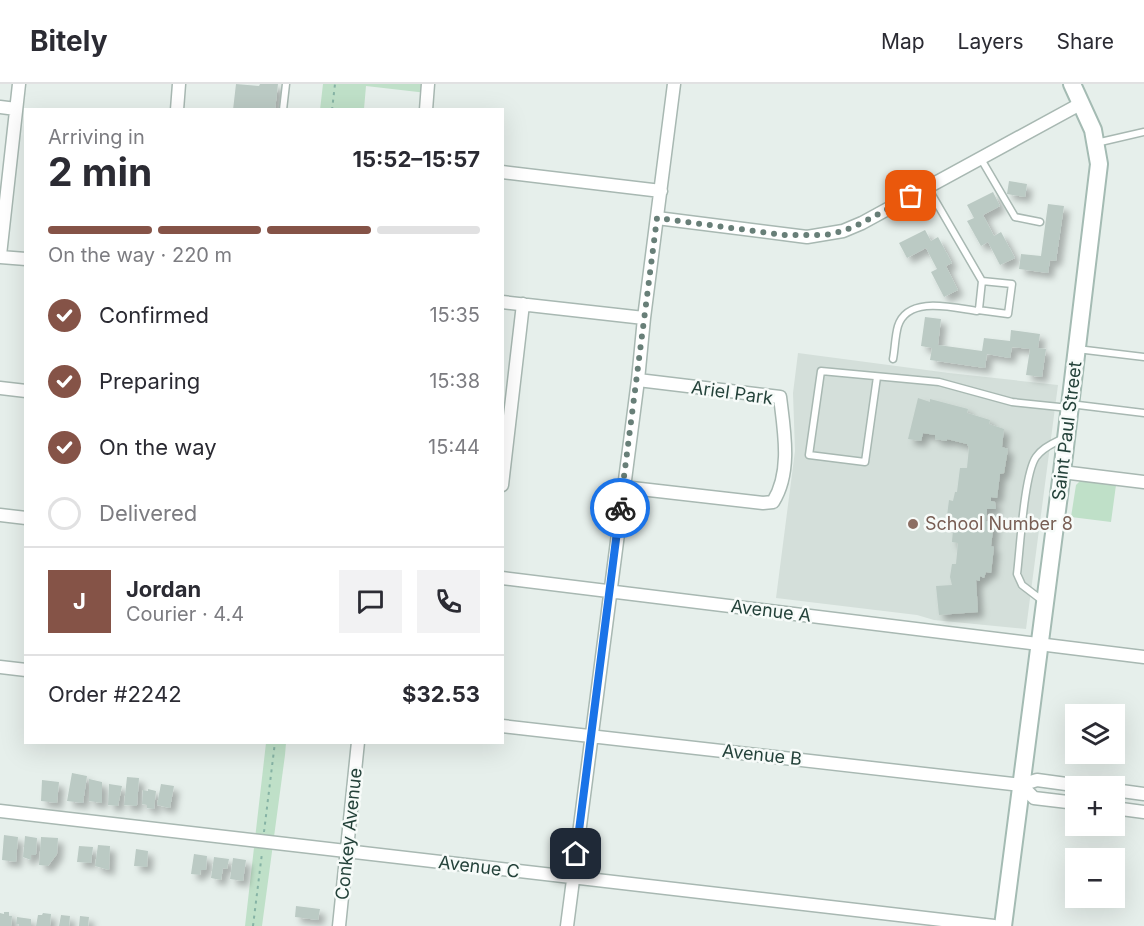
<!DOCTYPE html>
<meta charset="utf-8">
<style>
body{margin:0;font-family:Inter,sans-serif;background:#f2f2f3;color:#2b2b33;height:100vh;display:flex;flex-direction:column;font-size:22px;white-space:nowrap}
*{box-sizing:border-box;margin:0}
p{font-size:20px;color:#7c7c81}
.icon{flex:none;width:33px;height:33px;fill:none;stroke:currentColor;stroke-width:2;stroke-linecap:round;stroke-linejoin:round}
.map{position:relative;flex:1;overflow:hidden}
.sheet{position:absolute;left:24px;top:24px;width:480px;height:636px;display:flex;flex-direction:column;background:#fff;border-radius:0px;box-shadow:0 6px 24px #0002}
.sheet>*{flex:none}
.controls{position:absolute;left:1065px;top:620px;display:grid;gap:12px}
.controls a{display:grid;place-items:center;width:60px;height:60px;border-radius:0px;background:#fff;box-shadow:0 6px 24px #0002;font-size:30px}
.pin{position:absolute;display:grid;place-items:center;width:51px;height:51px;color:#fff;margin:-26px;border-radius:12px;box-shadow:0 3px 9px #0006}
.courier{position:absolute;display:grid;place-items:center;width:60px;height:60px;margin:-30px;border:4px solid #1a73e8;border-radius:50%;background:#fff;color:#222;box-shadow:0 2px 8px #0007}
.overview em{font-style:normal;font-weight:700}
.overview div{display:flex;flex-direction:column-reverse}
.overview{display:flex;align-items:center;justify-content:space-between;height:102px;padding:0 24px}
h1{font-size:39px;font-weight:700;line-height:45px}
.bar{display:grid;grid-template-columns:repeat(4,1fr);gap:9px 6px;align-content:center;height:72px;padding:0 24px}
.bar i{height:8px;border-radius:4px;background:#e1e1e2}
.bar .on{background:#855347}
.bar p{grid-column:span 4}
.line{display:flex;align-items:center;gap:15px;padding:0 24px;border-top:2px solid #e1e1e2}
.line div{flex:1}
.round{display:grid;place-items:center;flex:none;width:63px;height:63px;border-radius:0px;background:#f2f2f3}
ol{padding:0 24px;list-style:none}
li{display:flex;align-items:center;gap:18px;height:66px}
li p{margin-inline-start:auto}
li .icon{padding:6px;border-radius:50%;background:#855347;color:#fff;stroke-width:4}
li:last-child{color:#7c7c81}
li i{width:33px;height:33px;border:3px solid #e1e1e2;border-radius:50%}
header{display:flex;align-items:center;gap:36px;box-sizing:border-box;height:84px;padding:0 30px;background:#fff;border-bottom:2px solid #e1e1e2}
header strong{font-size:28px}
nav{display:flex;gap:33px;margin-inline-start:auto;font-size:21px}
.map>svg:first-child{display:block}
</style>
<header>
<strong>Bitely</strong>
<nav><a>Map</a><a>Layers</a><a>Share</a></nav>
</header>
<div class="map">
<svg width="1144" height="842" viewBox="0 0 1144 842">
<defs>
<filter id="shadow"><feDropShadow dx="5.5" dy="5.5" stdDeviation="3" flood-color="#0004"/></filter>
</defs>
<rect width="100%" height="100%" fill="#e6efeb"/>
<path fill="#d4dfda" d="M798,269L949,289L1058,301L1026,545L934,536L917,531L776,514L795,367L793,309Z"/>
<path fill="#bfe0c8" d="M323,0H428L427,9L366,2L364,25L320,26Z
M1080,397L1116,401L1111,438L1071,433L1076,401Z
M266,659H286L285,671L262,842H245Z"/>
<path fill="#bbcac4" filter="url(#shadow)" d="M236,0L259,2L260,0H278L275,26H233Z
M1009,97L1027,100L1025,113L1007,110Z
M993,108L1000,122L983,131L994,152L1001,148L1015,174L1000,181L988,158L981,162L967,137L974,134L967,121Z
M1048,120L1064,122L1056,177L1050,176L1048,189L1019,185L1021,170L1041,172Z
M925,146L931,157L938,153L952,179L946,182L958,206L944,213L931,188L937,185L926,164L907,174L899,159Z
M925,233L941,235L938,261L982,267L984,254L1010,257L1011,246L1040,250L1038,264L1046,265L1042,293L1026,291L1030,265L1012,263L1010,274L987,270L985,284L930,276L932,264L921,262Z
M918,314L930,318V315L968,325L967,329L990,336L989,340L1004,345L1002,363L1008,365L1004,389L1000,390L997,414L991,413V417L995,418L996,425H987L986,437L994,438L991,462L994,463L991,489L986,488L984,494L980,492V497L976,496L978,528L939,531L936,502L952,501L950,493L952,480H956L958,459L952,458L954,433L947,432L949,416L953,417L955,408H957L960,384H967L969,364L967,360L947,355V357L935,355V351L923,349L921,357L908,355Z
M72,689L87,692L83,719L67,717Z
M127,693L139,694L137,722L124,721Z
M89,695L102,698V719L89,717Z
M42,696L59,698L57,719L41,717Z
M109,700L122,702L118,722L108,721Z
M161,700L174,702L170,724L157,721Z
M148,705L156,707L154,725L147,724V721L142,720L143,706L148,707Z
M4,751L18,753L16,778L2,776Z
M25,752L37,754L36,771H31V776L23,773Z
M41,753L58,754L57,770L48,782L39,781Z
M98,761L110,762L109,786L95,782Z
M79,762L93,763L91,779L77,778Z
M136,765L148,767L147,783L134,782Z
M194,770L207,772L206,786H201L200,791L191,790Z
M214,773L229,775L227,785L223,784L221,796L211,794Z
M233,774L246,776L243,797L230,795Z
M296,822L320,825L318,836L295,833Z
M4,828H9V832H12L11,842H0V829L4,830Z
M43,829L51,830L50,842H36L38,831H42Z
M61,831L70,832L69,842H59Z
M80,832L89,833L88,842H79Z
M17,833L31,835V842H19V840H16Z"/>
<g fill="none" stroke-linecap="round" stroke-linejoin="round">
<g stroke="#a8b8b2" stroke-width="9">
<path id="service" d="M283,26L286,0
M1096,59L1144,48
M981,75L1015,133L1040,138
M978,226L1008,230L1012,200L982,197
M1077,265L1144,273
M893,275C895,265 895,252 898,242C908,211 954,224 977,227L979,225L982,197L928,104
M877,293L865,378L809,371L821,287L939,298L1012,318L1069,324
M1070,320L1144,329
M1043,517L1022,501L1017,490C1020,466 1024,390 1036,373C1043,363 1053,360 1063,354"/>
</g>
<g stroke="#a8b8b2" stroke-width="15">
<path id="minor" d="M0,23L16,25
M177,26L179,0
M426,26L428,0
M502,88L661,107
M657,134L807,153L843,147L862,139L1082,19
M0,171L19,0
M0,173L26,175
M502,218L644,234
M0,304L26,307
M1062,388L1144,398
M502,401L523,220
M623,403L763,419L773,418C792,388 784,346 780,313L638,296
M0,431L26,434
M502,494L1144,573
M0,583L26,586
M502,642L1021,701L1037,696L1081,702
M1021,701L1034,714L1076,719
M1114,706L1144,710
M1114,724L1144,728
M0,727L994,842
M339,842L358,658
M567,842L638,296L644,234L674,0"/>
</g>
<g stroke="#a4bbb3" stroke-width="20">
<path id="secondary" d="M1003,842L1062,388L1099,80L1093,46L1072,0"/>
</g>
<path stroke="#86b3a5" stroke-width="2" stroke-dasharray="3 4.5" stroke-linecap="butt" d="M332,26L335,0
M264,748L275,658
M253,842L262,769"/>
<use href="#service" stroke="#fff" stroke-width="6"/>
<use href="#minor" stroke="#fff" stroke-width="12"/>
<use href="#secondary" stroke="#fff" stroke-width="16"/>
</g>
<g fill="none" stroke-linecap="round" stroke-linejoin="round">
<path stroke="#687f78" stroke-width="6" stroke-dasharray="0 10.8" d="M620,424L657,134L784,151H826L843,147L862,139L911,112"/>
<path stroke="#1a73e8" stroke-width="8" d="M576,770L620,424"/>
</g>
<circle fill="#8d6e63" stroke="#f7fbf9" stroke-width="2" cx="913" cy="440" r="6"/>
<g text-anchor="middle" stroke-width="5" stroke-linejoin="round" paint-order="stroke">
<g font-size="18" fill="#24423a" stroke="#f7fbf9">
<text transform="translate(732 309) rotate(8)" y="6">Ariel Park</text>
<text transform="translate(1067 347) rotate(-83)" y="6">Saint Paul Street</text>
<text transform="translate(771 527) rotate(7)" y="6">Avenue A</text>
<text transform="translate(762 671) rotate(6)" y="6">Avenue B</text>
<text transform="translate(349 750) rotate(-84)" y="6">Conkey Avenue</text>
<text transform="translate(479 783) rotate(7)" y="6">Avenue C</text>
</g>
<g font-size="18" fill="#785e54" stroke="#f7fbf9" text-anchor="start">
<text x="925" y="446">School Number 8</text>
</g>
</g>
</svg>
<div class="controls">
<a><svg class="icon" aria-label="layers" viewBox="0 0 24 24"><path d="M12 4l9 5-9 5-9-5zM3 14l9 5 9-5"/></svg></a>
<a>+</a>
<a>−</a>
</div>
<div class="pin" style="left:911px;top:112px;background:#ea580c"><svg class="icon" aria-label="bag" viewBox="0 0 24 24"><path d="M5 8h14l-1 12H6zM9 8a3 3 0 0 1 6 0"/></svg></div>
<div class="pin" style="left:576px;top:770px;background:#1f2937"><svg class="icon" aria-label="home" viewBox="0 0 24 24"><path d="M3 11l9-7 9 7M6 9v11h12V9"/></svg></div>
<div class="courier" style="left:620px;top:424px"><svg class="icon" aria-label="bike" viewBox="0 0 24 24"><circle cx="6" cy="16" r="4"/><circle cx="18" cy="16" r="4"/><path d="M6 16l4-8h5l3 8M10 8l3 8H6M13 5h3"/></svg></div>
<section class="sheet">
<div class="overview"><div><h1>2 min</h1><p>Arriving in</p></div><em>15:52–15:57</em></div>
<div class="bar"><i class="on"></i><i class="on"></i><i class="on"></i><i></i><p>On the way · 220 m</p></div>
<ol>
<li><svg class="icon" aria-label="check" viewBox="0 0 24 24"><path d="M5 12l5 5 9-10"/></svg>Confirmed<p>15:35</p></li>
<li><svg class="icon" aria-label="check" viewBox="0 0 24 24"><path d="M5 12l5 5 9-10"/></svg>Preparing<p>15:38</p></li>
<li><svg class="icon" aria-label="check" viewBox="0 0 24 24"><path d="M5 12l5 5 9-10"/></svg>On the way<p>15:44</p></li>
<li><i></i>Delivered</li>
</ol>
<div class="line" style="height:108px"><b class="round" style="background:#855347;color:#fff">J</b><div><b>Jordan</b><p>Courier · 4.4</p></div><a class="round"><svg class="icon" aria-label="chat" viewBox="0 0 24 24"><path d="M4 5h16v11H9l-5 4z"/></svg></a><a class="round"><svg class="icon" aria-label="phone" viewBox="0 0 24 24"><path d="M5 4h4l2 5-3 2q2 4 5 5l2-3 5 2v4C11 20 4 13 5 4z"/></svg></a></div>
<div class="line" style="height:78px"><div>Order #2242</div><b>$32.53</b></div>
</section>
</div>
